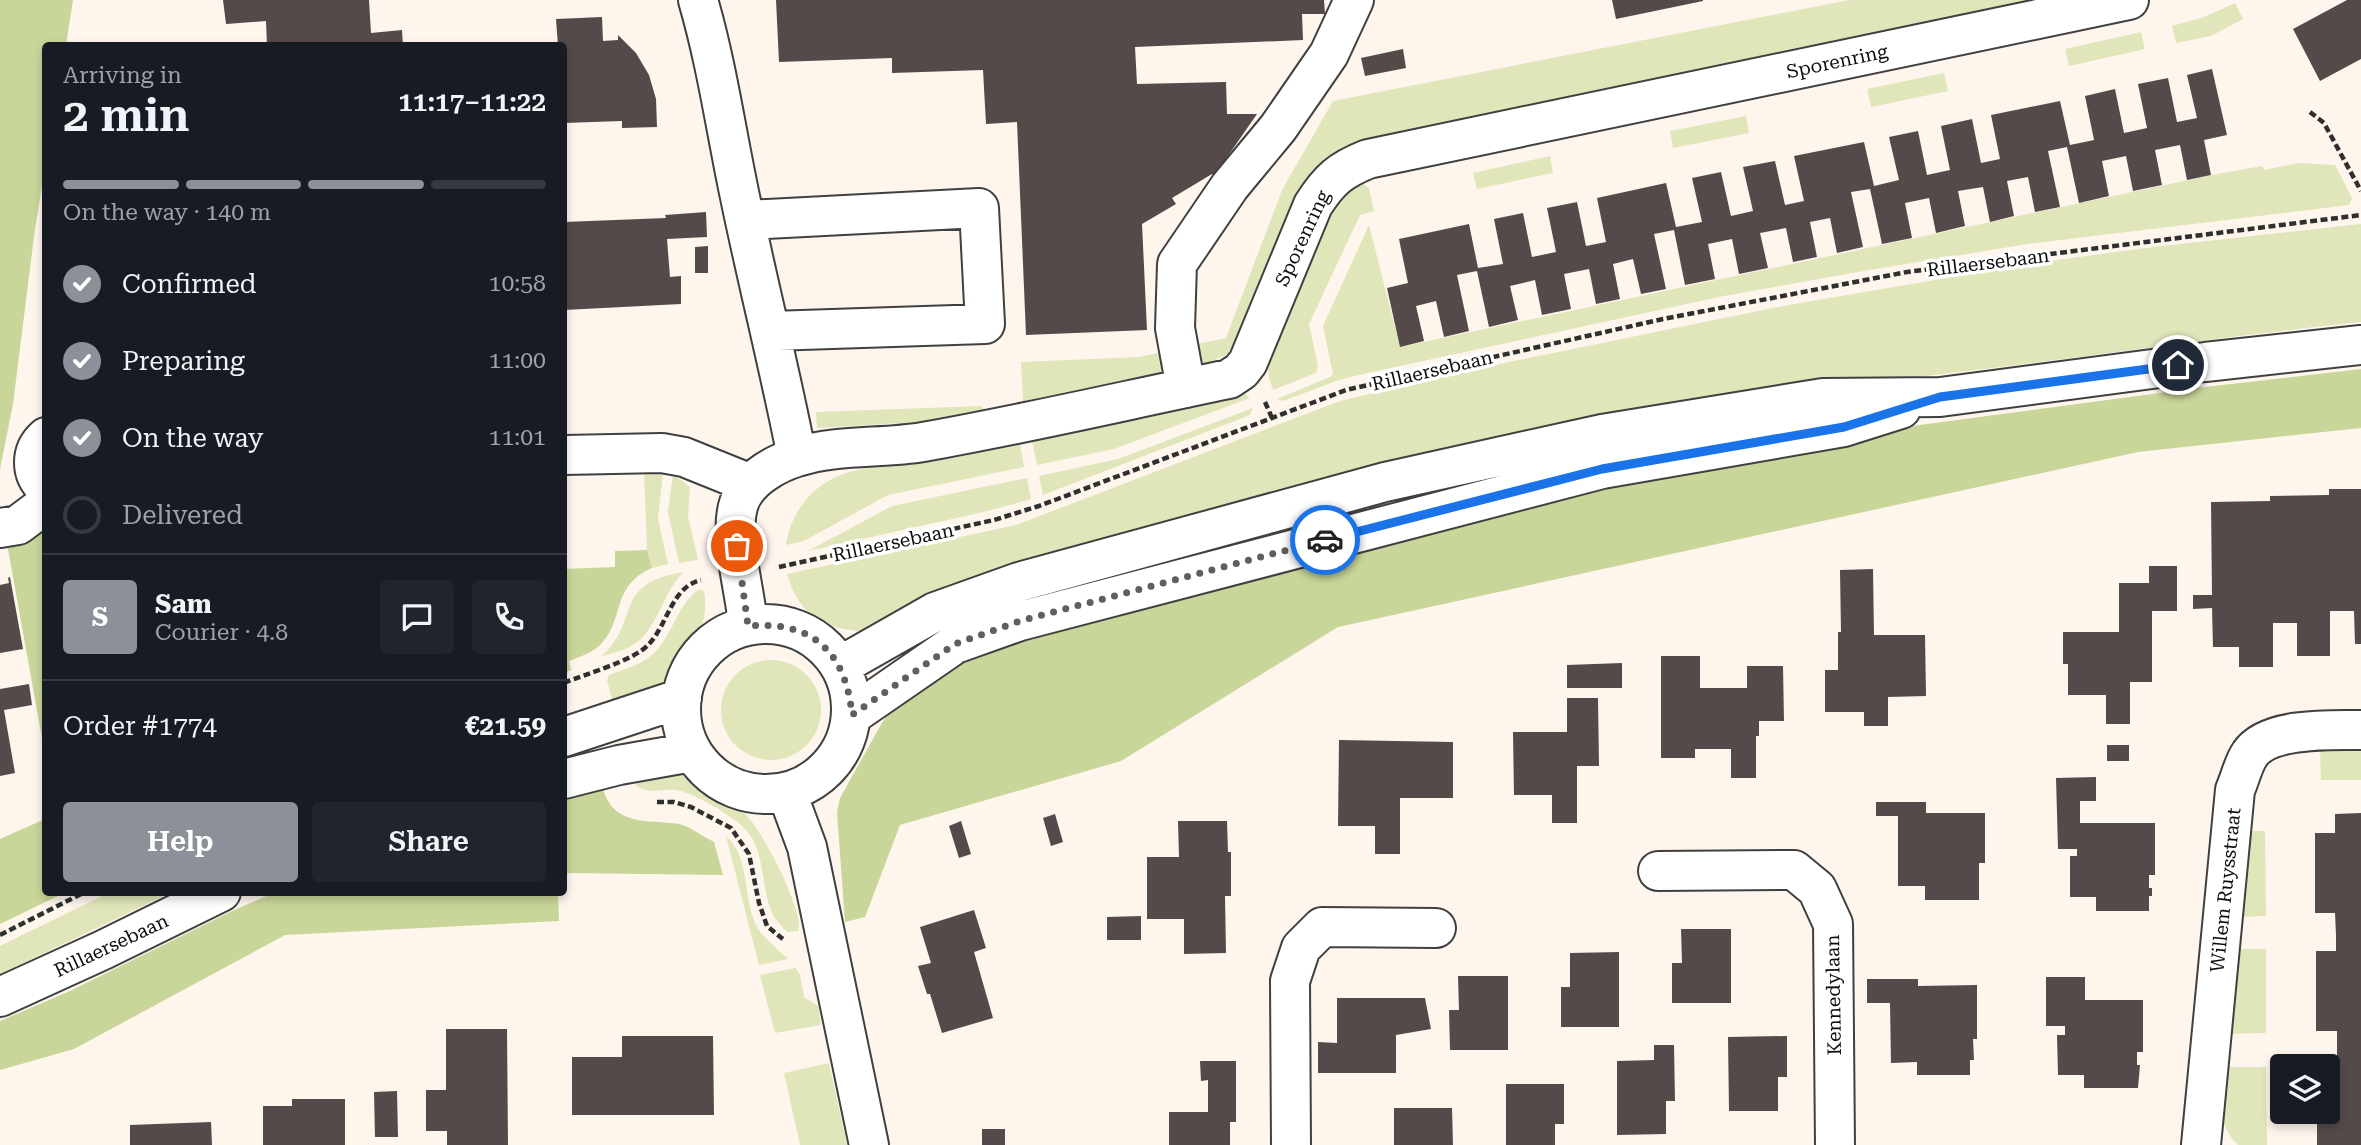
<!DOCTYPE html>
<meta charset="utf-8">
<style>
body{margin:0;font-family:"Roboto Serif",serif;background:#20242c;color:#f1f3f6;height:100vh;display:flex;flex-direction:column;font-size:26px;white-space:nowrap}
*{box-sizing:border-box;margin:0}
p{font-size:23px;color:#9ea1a6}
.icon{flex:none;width:38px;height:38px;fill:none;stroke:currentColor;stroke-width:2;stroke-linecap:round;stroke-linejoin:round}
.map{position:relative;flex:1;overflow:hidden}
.panel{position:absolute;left:42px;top:42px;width:525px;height:854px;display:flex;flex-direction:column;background:#171b24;border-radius:7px;box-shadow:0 4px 10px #0003}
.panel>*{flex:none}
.tools{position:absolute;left:2270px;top:1054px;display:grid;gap:14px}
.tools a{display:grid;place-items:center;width:70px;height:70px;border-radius:7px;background:#171b24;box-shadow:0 4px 10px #0003;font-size:35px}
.pin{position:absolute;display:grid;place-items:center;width:60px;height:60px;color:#fff;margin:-30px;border:4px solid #fff;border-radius:50%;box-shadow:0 2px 7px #0007}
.courier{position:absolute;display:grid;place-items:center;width:70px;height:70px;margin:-35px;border:5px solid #1a73e8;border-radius:50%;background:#fff;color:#222;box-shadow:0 2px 9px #0007}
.overview em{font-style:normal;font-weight:600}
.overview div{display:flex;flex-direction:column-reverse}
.overview{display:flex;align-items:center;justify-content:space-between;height:119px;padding:0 21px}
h1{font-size:46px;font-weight:600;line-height:52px}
.bar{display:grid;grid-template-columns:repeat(4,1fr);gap:10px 7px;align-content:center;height:84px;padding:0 21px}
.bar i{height:9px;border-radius:5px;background:#363941}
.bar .current{background:#8c9099}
.bar p{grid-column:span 4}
.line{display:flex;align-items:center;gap:18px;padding:0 21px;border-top:2px solid #363941}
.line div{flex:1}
.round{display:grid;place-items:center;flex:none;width:74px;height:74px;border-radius:7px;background:#20242c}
ol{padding:0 21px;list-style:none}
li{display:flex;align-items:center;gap:21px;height:77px}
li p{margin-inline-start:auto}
li .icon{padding:7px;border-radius:50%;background:#8c9099;color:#fff;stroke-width:4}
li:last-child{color:#9ea1a6}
li i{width:38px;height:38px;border:4px solid #363941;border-radius:50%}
.primary-button{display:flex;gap:14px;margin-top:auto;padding:14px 21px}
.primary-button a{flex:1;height:80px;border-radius:7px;background:#8c9099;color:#fff;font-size:28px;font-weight:600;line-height:80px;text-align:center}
.primary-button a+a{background:#20242c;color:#f1f3f6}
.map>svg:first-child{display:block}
</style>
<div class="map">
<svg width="2361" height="1145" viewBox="0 0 2361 1145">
<rect width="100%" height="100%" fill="#fef5ed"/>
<path fill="#e0e6b9" d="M1849,0H2038L1343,149L1312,172L1298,193L1236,344L1226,355L1204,364L1192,345L1226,338L1282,190L1333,101Z
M2235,3L2243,19L2211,36L2176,43L2172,26L2204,17Z
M2141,32L2145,49L2069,66L2065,49Z
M1944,73L1948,91L1871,107L1867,89Z
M1746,116L1749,133L1673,148L1670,131Z
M1550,156L1553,173L1477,189L1473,173Z
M2299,163L2335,165L2352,198L2349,205L2027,244L1864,271L1724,296L1363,374L1339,380L1283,401L1277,399L1330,377L1333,374L1323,326L1369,225L1400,347L2212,175L2262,166L2264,170Z
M1361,182L1369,188L1374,211L1360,215L1309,324L1318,366L1316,373L1273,390L1269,378L1268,362L1325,222L1343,192Z
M2361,224V322C2190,340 2021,367 1850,384L859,631C820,628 798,612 787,574L1016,525L1340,401L1499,364L1783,306L2034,263L2153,247Z
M1166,351L1160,373L1023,401L1021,362L1139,357Z
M1245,394L1250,398L1114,449L1037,465L1032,441L1226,401Z
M981,406L984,409L918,422L817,428L816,412Z
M1253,408L1250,415L1043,495L1039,476L1118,459Z
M1020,443L1024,467L888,495L804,541L786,545C789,525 798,507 812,493C847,461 891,467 935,461C963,457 992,449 1020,443Z
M644,470L663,472L658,519L668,564L652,568L647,550Z
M673,474L690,487L688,516L698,560L679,563L668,512Z
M1027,478L1031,499L988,511L808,551L892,506Z
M684,572C662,592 658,630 633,645C624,651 611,653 601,657C643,619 610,584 684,572Z
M700,589L704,591C711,628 686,669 654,687C641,695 627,698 613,702L607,680L609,675C627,668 645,664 658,649C674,630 679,602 700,589Z
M721 710a50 50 0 1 1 100 0a50 50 0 1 1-100 0Z
M2320,746H2361V780H2321Z
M676,773C699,779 729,799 746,815C761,828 806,914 798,931L787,932C781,925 774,919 771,910C760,883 766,846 741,825C728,814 691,791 675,790C664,789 653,793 642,789C636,787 635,783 633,777Z
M2245,831H2265L2266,916L2237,917Z
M726,836C750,857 743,896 755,923C761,937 777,948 788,959L759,965Z
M108,893H170L0,974V946Z
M2234,949H2266V1033L2225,1034Z
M796,968L800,975L804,997L818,1006L821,1025L775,1033L760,975Z
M829,1063L847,1145H800L784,1073Z
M2222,1067H2266L2267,1145H2238C2215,1123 2221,1096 2222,1067Z"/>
<path fill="#c9d699" d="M0,0H73L66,45L46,46L45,167L35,229L13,404L0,469Z
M2361,369V428L2138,452L1338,627L1121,761L900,825L865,917L845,922L837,812L840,798L883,721L901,700L956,658L1521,500L1890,429L2205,387Z
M45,521V755L6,538Z
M647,550L652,568C611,586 625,617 602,643C593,653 581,656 569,661L571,670L564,673V569L615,567V551Z
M602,785C612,828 648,819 679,824C690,826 703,837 714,842L723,875L564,873V793Z
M45,819L46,892L64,893L0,924V839Z
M273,893H558L559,921L285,935L74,1049L0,1070V1021L70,991L230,912Z"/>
<path fill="#554a4a" d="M223,0H369L371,33L402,30L403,46H267L266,21L226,24Z
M776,0H1324L1325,14H1302L1303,40L1135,47L1137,84L1226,82L1227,114H1257L1214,176L1212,174L1172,198L1176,204L1142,224L1147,330L1026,335L1017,122L986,124L983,70L892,73V58L779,62Z
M1612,0H1703V1L1616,19Z
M2347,0H2361V59L2320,81L2293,29Z
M602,17L603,41L618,40V35L636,53L649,75L656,99L657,127L622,128V121L564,123V46H558L556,19Z
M1403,49L1406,68L1365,76L1361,58Z
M2212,69L2227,135L2204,140L2211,175L2187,180L2180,145L2155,150L2162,185L2133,191L2126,156L2102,161L2109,196L2079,203L2067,147L2048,151L2060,207L2035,212L2028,177L2007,181L2014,216L1990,222L1983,187L1958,191L1965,226L1936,233L1929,198L1905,203L1912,238L1882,244L1870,189L1851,192L1863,247L1837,253L1830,218L1810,222L1817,257L1793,262L1786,228L1760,233L1768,268L1739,274L1732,239L1708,244L1715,279L1685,285L1674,230L1654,234L1666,289L1641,294L1633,259L1613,264L1620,299L1596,304L1589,269L1564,274L1571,309L1542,315L1535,280L1510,286L1518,320L1489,327L1477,271L1457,275L1469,331L1444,337L1436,301L1416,306L1424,341L1400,347L1387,288L1408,283L1399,239L1469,224L1478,268L1503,264L1494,219L1523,213L1532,257L1556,252L1547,208L1577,202L1586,246L1606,242L1597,198L1666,183L1676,227L1702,222L1692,178L1721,172L1731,216L1753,211L1743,167L1775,161L1785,205L1804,201L1794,156L1864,142L1874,186L1899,180L1889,137L1918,131L1927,175L1950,170L1941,126L1972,119L1981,163L2000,159L1991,115L2060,101L2070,145L2094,140L2085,96L2115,89L2124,133L2147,128L2138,84L2168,78L2177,122L2197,118L2187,75Z
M706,212L707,237L667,239L670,277L681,276V304L564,310V222L666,218L665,215Z
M708,246V273H695V247Z
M2329,489H2361V644H2355L2354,611H2330V656H2297V623H2273V667H2239V647H2213L2212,608L2193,609V595H2212L2211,502L2270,501V496L2329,495Z
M2149,566H2177V611H2152V682H2130V724H2106V695H2068V664H2063V632H2119V583H2149Z
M1873,569L1874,635H1925L1926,696L1888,697V726H1864V712H1825V670H1838V632H1841L1840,570Z
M10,577L23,649L0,653V585L9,583L8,578Z
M1661,656H1700V688H1747V666H1783L1784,721H1759V736H1756V778H1731V749H1695V758H1661Z
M1622,663V688H1567V665Z
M29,684L32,705L4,710L15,773L0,776V689Z
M1567,698H1598L1599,766H1577V823H1552V795H1514L1513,732H1567Z
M1339,740L1453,742V798H1400V854H1375V826H1338Z
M2107,745H2129V761H2107Z
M2096,777V801H2080V823H2155V875H2149V888H2152V896H2149V911H2096V897H2070V856H2077V849H2058L2056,778Z
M1876,802H1926V813H1985V863H1979V900H1925V886H1898V816H1876Z
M2361,813V1145H2317V1111H2328V1069H2337V1031H2316V951H2336V935L2335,913H2315V833H2335V814Z
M1055,814L1063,842L1051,846L1043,818Z
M961,821L971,854L959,858L949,826Z
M1178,821H1227L1228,852H1231V896H1225L1226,953L1184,954V919H1147V857H1179Z
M974,910L986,948L974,952L993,1018L942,1033L930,994H927L918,966L931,963L920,927Z
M1141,916V940H1107V917Z
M1681,929H1731V1003H1672V963H1682Z
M1619,952V1027H1561V987H1570V953Z
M1458,976H1508V1050H1450L1449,1010H1459Z
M2046,977H2085V1000H2143V1052H2137V1065H2140L2138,1088H2084V1075H2058L2057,1035H2065V1026H2046Z
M1867,979H1918V986L1977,985V1039H1973L1974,1060H1970V1075H1917V1062L1891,1063L1890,1003H1867Z
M1337,998H1425L1431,1029L1396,1035V1073H1318V1042L1337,1043Z
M446,1029H507L508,1145H447V1131H426V1090H446Z
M622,1036H713L714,1115H572V1057H622Z
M1787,1036V1077H1778V1111H1729L1728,1037Z
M1654,1045H1674L1675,1101H1666V1134L1617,1135V1061L1654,1060Z
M1200,1061H1236V1122H1230V1145H1169V1112H1208V1080L1201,1081Z
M1506,1084H1564V1124H1555V1145H1506Z
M397,1091L398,1137H375L374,1092Z
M292,1099H345V1145H263V1106H292Z
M1394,1108H1452L1453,1145H1394Z
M211,1122L212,1145H130V1125Z
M982,1129H1005V1145H982Z"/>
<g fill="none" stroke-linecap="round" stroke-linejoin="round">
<g stroke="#404040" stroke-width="42">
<path id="minor" d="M698,0C717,65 726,131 740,197C758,284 780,370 797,457
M746,220L979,208L985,324L771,331
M1186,388L1175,328L1177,264L1230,186L1278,128L1329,54L1354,0
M46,437C30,451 30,474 46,488
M564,455L662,453L684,457L751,484
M0,528L18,525L46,504
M681 709a85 85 0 1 1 170 0a85 85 0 1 1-170 0Z
M748,626C746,590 725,528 742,496C752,477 777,463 797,457C837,444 882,449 923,442C1025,424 1127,400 1229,379L1241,371L1248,362L1313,205C1329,180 1340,170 1368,159L2129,0
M840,666L935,612L1019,582L1385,482L1602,434L1823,398L1940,397L2205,362L2361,345
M852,715L955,644L1020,621L1602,469L1844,427L1901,409
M564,737L682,698
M564,779L619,765L692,752
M787,793L807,847L869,1145
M1658,871L1794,870L1817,889L1833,924L1835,1145
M0,997L103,950L221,892
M1291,1145L1290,981L1301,948L1322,927L1436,928
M2201,1145L2235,790C2240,779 2243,764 2250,754C2268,727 2332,730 2361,730"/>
</g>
<path stroke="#2f2f2f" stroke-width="4.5" stroke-dasharray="7 3.5" stroke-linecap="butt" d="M2310,112L2324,123L2361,191
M1265,402L1272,418
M779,567L994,520L1039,506L1346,390L1663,319L1907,272L2361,215
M564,683C585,674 633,661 648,645C668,625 671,587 701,580
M657,802H674L691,807L731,828L749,854L759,903L767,926L784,940
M0,935L85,892"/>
<use href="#minor" stroke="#fff" stroke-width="38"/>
</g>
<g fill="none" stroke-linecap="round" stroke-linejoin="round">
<path stroke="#615e5b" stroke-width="7" stroke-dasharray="0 12.6" d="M737,546L748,626C812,620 846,652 852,715L955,644L1020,621L1325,540"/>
<path stroke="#1a73e8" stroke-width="9" d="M1325,540L1602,469L1844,427L1940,397L2178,365"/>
</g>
<g text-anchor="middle" stroke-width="7" stroke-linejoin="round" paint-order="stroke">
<g font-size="19" fill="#0d0d0d" stroke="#fff">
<text transform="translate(1837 61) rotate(-12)" y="7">Sporenring</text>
<text transform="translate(1302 238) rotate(-65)" y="7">Sporenring</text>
<text transform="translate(1988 262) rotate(-7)" y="7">Rillaersebaan</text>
<text transform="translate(1432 370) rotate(-13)" y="7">Rillaersebaan</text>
<text transform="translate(893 542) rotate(-12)" y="7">Rillaersebaan</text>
<text transform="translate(2225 890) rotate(-84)" y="7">Willem Ruysstraat</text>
<text transform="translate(111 945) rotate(-25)" y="7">Rillaersebaan</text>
<text transform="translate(1833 995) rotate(-91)" y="7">Kennedylaan</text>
</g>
</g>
</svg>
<div class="tools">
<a><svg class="icon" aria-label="layers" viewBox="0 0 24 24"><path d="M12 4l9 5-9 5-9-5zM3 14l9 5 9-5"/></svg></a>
</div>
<div class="pin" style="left:737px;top:546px;background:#ea580c"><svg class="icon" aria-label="bag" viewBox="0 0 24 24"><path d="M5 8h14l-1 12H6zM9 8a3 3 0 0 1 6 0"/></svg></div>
<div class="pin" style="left:2178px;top:365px;background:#1f2937"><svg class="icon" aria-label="home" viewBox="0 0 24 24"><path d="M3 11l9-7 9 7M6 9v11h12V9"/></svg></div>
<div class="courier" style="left:1325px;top:540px"><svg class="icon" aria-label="car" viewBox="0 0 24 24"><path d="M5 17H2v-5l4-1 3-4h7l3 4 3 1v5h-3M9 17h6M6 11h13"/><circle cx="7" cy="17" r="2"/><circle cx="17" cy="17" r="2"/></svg></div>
<section class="panel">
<div class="overview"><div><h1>2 min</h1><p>Arriving in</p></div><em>11:17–11:22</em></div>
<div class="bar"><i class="current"></i><i class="current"></i><i class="current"></i><i></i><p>On the way · 140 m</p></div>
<ol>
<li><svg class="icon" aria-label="check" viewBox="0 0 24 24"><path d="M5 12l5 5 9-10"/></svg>Confirmed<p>10:58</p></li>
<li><svg class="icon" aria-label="check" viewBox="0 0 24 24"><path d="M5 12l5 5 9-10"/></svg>Preparing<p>11:00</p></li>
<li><svg class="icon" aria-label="check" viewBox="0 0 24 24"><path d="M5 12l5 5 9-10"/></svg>On the way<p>11:01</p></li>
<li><i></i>Delivered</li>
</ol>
<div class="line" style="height:126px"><b class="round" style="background:#8c9099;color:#fff">S</b><div><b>Sam</b><p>Courier · 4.8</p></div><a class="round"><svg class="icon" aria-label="chat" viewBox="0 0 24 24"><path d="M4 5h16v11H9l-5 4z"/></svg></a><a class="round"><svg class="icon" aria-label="phone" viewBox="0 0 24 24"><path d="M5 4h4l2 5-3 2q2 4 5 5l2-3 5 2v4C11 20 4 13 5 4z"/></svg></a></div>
<div class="line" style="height:91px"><div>Order #1774</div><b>€21.59</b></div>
<div class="primary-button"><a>Help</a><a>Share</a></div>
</section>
</div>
